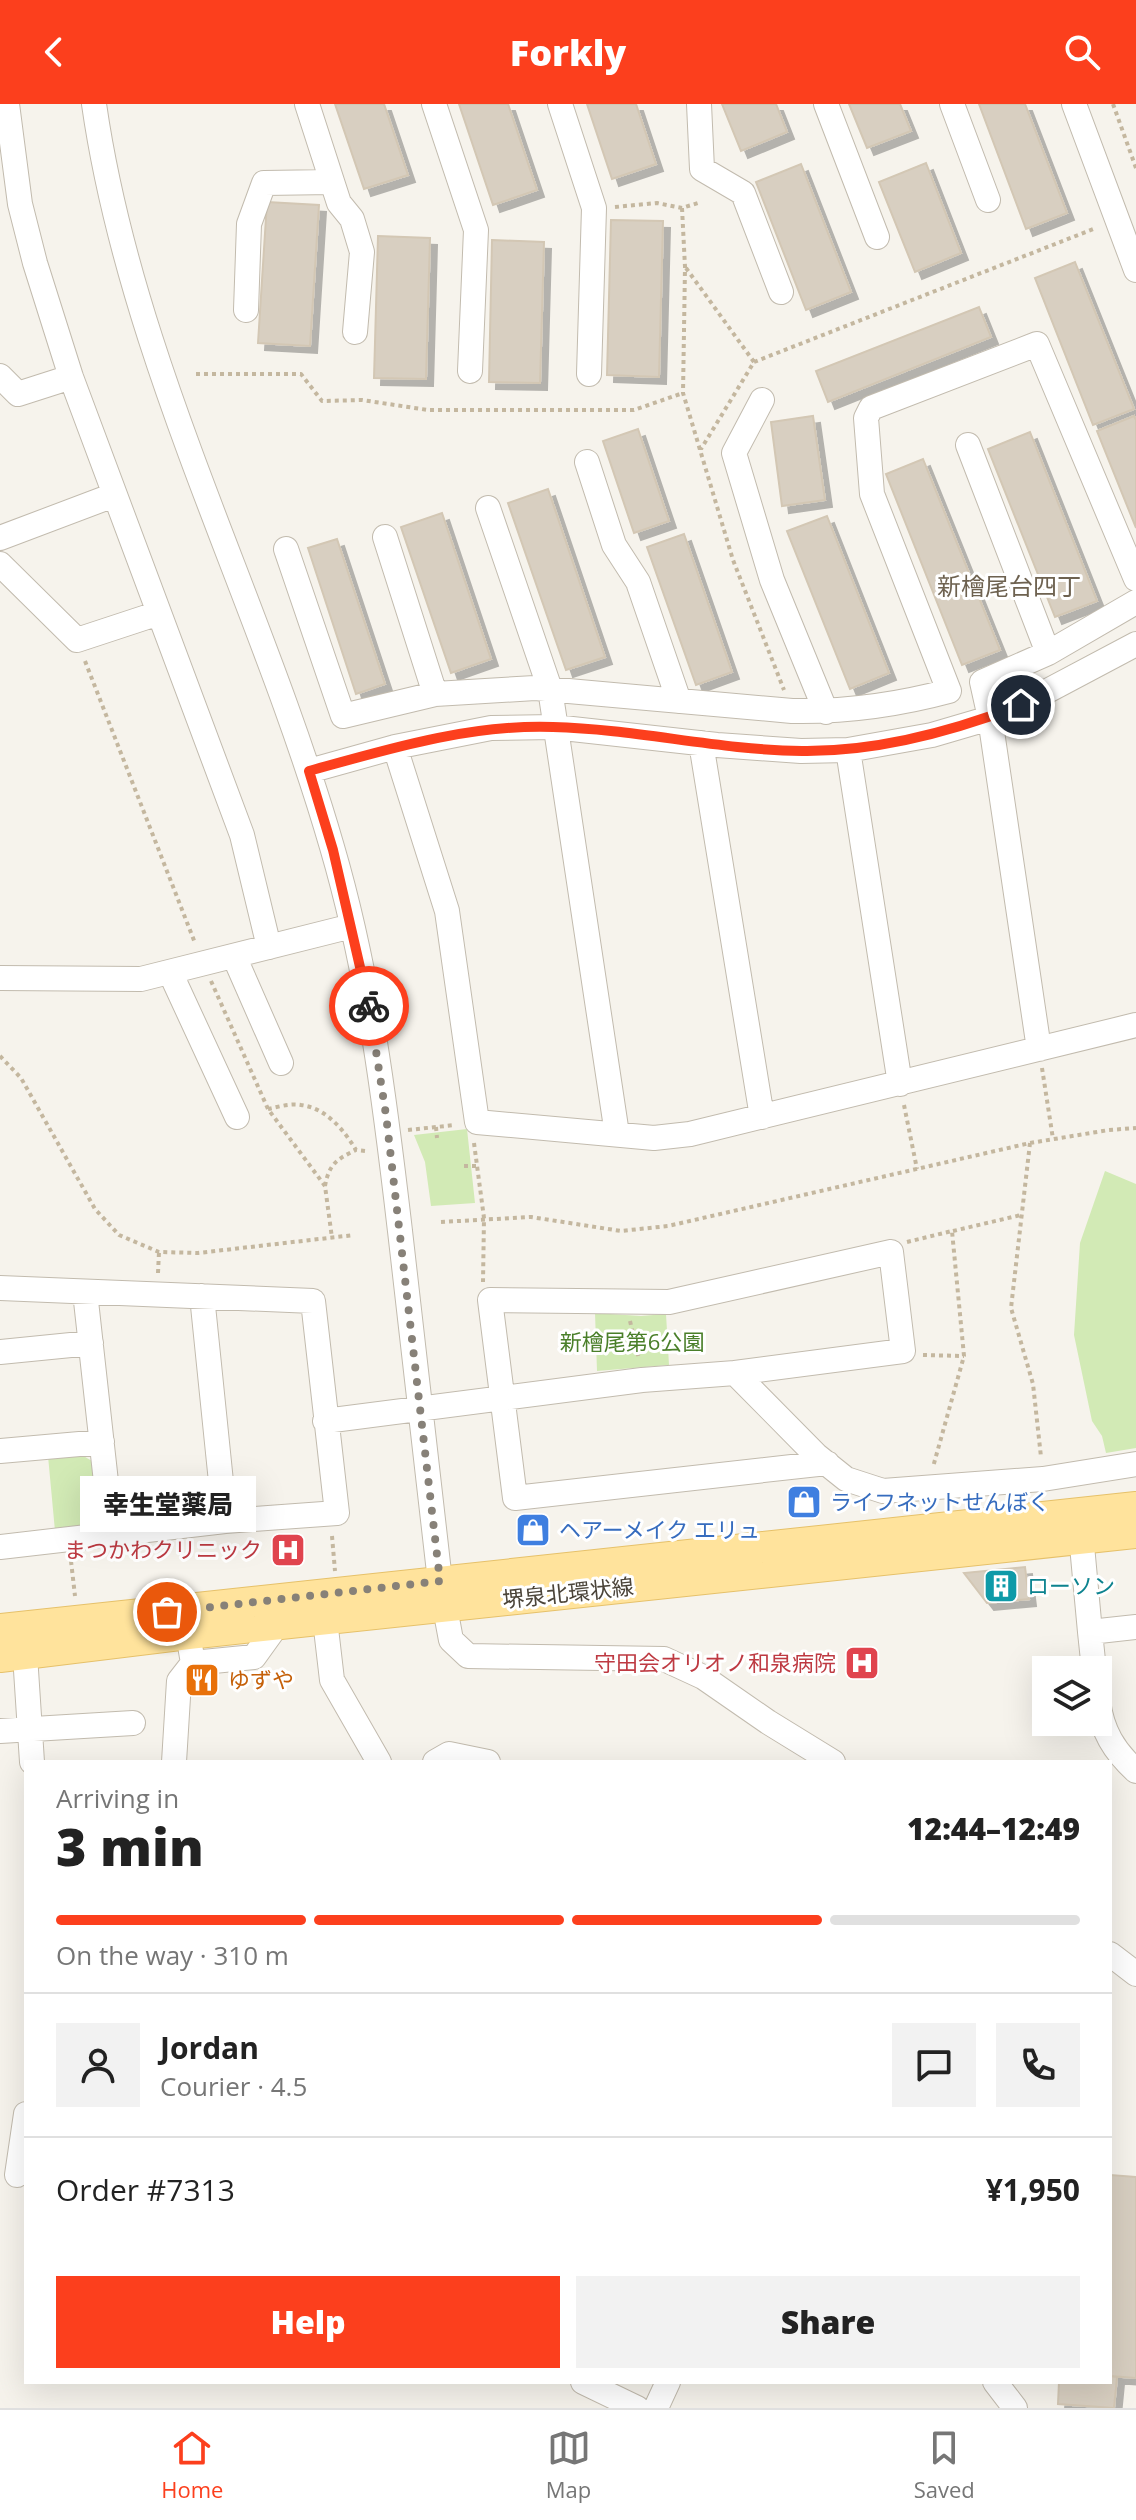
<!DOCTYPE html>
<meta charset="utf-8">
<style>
body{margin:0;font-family:"Open Sans","Noto Sans JP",sans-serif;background:#f2f2f2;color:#222;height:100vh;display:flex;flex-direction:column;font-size:30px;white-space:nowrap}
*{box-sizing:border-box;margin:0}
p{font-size:26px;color:#767676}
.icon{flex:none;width:44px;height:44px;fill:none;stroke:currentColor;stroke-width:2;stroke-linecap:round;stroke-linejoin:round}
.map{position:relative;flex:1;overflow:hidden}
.drawer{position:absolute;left:24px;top:1656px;width:1088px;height:624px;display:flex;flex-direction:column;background:#fff;border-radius:0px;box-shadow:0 8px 32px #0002}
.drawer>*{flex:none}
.controls{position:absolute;left:1032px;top:1552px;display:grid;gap:16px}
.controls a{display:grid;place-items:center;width:80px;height:80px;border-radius:0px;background:#fff;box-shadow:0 8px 32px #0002;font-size:40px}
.pin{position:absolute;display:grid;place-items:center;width:68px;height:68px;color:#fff;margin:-34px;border:4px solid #fff;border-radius:50%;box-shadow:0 2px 8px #0007}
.courier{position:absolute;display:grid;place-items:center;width:80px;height:80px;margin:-40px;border:6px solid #fc3f1d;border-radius:50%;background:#fff;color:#222;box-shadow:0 2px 10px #0007}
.bubble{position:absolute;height:56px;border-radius:0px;background:#fff;box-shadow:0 8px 32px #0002;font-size:26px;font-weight:800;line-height:56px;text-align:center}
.overview em{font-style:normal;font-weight:800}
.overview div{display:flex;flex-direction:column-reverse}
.overview{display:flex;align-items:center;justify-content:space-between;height:136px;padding:0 32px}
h1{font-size:52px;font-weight:800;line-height:60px}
.bar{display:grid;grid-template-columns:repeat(4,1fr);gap:12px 8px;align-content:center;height:96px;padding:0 32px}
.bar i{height:10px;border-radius:6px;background:#e0e0e0}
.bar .active{background:#fc3f1d}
.bar p{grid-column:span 4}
.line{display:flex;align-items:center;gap:20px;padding:0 32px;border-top:2px solid #e0e0e0}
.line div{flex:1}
.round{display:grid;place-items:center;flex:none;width:84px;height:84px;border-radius:0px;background:#f2f2f2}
.primary-button{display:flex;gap:16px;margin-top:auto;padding:16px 32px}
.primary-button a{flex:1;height:92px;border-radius:0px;background:#fc3f1d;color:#fff;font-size:32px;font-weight:800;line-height:92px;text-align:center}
.primary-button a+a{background:#f2f2f2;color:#222}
header{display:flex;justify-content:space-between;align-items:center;height:104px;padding:0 32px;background:#fc3f1d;color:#fff;font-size:36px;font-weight:800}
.tabs{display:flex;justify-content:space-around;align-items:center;height:112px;border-top:2px solid #e0e0e0;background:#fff;font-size:22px;color:#767676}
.tabs a{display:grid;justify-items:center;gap:4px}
.tabs .active{color:#fc3f1d}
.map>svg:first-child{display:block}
</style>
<header><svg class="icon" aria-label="back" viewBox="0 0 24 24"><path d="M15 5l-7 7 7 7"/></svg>Forkly<svg class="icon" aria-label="search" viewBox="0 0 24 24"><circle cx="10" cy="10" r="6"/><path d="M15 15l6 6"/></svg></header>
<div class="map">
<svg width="1136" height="2304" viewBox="0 0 1136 2304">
<defs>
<filter id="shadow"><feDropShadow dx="7" dy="7" stdDeviation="0" flood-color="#0004"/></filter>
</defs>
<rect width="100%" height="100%" fill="#f6f3ec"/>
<path fill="#d2eab5" d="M467,1025L475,1099L431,1102L425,1058L414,1031Z
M1105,1067L1136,1080V1344L1106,1349L1102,1332L1092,1317L1074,1231L1080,1139Z
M595,1209L641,1212L666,1210L669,1261L597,1267Z
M80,1350L92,1357L98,1413L91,1423L55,1427L48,1352Z"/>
<path fill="#d8cfc1" stroke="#d3c7b4" stroke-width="2" filter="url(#shadow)" d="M335,0H384L408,71L364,85Z
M459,0H508L537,86L493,101Z
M587,0H636L656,60L612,75Z
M722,0H776L787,28L741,47Z
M849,0H900L911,27L867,44Z
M979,0H1025L1067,109L1026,125Z
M926,59L961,149L915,168L879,78Z
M801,60L851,188L806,206L756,78Z
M267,98L319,101L310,242L258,239Z
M611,116L663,117L659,273L607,271Z
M378,132L430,134L426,275L374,274Z
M492,136L544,138L540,279L489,278Z
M1075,158L1134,305L1093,321L1035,174Z
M979,203L991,233L828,298L816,267Z
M813,312L825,396L782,402L771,318Z
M1134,312L1136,316V424L1097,327Z
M638,325L669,417L634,429L603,337Z
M1030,328L1097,497L1055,513L988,345Z
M923,355L1000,546L962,561L886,370Z
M548,385L605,553L566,566L508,399Z
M442,409L491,555L451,569L401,423Z
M827,412L889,569L850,585L787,427Z
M684,430L732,568L696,581L647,443Z
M337,435L385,580L356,590L308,444Z
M1025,1463L1029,1495L987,1499L964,1469Z
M1110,2071L1136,2073V2274L1110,2272Z
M1110,2272L1117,2273L1114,2304L1058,2300L1059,2278H1110Z"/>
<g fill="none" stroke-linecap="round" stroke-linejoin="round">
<g stroke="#c2bbae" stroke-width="26">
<path id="minor" d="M7,0L20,100L35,159L71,273L242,731L269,843
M94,0C131,258 260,494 332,743C369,869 385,998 400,1127C413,1244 426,1361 440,1477L451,1536L468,1552L664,1555L703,1573L768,1618L833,1658
M307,0L339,99L352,115L362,148L355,228
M434,0L476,126L470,267
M560,0L594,104L589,270
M699,0L702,65L743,89L781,188
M826,0L877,133
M952,0L988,96
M1074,0L1136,166
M246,206L249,120L264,79L332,78
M0,272L18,290L71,273
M762,296L734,349L772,476L826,608
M968,341L1048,549
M587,358L614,441L638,478L679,597
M488,404L550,585L617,1030
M385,433L435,590
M0,434L114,391
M286,445L343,612L435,590L535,584L792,607C846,608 897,601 949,587L872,390L866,314L871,304L1037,240L1136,475
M0,460L77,536L159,509
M701,639L762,1013
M395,643L447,807L477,1018L654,1034L690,1030L1136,921
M848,646L900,980
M309,667L395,643L491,624L554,623L717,641L801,647L848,646L932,631L990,614L1021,601L1136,540
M234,852L281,959
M170,868L237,1013
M0,874L141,875L352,822
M1039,945L990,614L982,578L1048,549L1136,498
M0,1184L313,1197L337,1409L225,1417L0,1443
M85,1188L112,1432
M202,1192L225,1417
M0,1248L91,1239
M735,1269L903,1247L891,1148L669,1198L490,1196L515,1394L827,1359
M325,1317L642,1276L735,1269L816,1351L846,1375L883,1387L1043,1375L1136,1360
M0,1347L102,1338
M1080,1420L1090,1528L1136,1523
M325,1516L332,1576L379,1658
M1090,1528L1094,1566
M25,1551L32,1658
M193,1559L254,1553L277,1521
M1098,1597C1102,1627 1114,1647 1136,1667
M0,1627L133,1619
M174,1658L179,1577L193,1559L188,1530
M435,1658L449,1650L488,1658
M1110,1850L1136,1870
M17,2071L26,2010
M583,2278L637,2304
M995,2278L1015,2304
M656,2304L668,2278"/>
</g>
<g stroke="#e6c16a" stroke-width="32">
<path id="major" d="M0,1525L1136,1403
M0,1553L188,1530L1136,1429"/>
</g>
<path stroke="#c4b79f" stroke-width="4" stroke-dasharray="4 4" stroke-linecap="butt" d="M1113,0L1136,64
M615,103L657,99L682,104L698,99
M682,104L685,163L683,289L733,456L784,586
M686,164L754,258L701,345
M754,258L1096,124
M196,270H301L322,297L362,296L428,306H634L683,289
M85,557L195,839
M211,877L268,1005L325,1082L332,1134
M0,952L21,974L95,1105L119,1131L159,1148L198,1149L354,1131
M1042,964L1053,1035
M904,1001L917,1065
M268,1005C278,1003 290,999 301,1001C326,1004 344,1026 356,1046L366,1047
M436,1023L437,1034
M408,1026L455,1021
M474,1039L484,1114L483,1178
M1030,1039L1011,1204L1033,1280L1041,1353
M464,1062H477
M325,1082C329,1060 337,1055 356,1046
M441,1118L531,1113L621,1127L668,1122L1030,1039L1109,1026L1136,1024
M953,1127L1021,1111
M907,1138L952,1127L964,1252L933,1363
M158,1169L159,1148
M630,1217L639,1255
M923,1251L964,1252
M332,1432L335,1467
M71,1457L75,1492"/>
<use href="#minor" stroke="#fff" stroke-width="24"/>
<use href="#major" stroke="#ffe39c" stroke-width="30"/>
</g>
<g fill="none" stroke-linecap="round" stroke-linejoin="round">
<path stroke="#878178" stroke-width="8" stroke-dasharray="0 14.4" d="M167,1508L440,1477L386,1011L369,902"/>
<path stroke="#fc3f1d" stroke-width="10" d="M369,902L333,746L309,667C388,645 470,620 553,623C636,625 718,646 802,647C877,648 951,628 1021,601"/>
</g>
<defs>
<g id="shop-square" transform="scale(1.8)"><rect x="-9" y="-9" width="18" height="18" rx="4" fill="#3f7fe0" stroke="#fff"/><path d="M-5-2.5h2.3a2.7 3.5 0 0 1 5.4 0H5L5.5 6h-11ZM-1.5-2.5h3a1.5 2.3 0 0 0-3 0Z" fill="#fff"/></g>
<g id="hospital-square" transform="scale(1.8)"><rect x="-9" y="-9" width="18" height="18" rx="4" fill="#e0444e" stroke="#fff"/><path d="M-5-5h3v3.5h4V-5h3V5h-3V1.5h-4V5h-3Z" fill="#fff"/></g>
<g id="building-square" transform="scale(1.8)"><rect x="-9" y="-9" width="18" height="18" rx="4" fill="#0f9aa8" stroke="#fff"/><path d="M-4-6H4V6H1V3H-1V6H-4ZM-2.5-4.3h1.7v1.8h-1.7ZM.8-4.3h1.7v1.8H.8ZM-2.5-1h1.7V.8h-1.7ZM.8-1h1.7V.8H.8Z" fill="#fff"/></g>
<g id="restaurant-square" transform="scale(1.8)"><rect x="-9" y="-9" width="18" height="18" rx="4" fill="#e8710a" stroke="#fff"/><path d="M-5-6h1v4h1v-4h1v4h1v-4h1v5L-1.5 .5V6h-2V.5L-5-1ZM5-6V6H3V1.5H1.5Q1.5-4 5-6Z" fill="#fff"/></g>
</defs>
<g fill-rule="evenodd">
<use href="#shop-square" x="804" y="1398"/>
<use href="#shop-square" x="533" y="1426"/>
<use href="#hospital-square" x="288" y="1446"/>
<use href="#building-square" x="1001" y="1482"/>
<use href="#hospital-square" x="862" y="1559"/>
<use href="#restaurant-square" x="202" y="1576"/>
</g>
<g text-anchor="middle" stroke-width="6" stroke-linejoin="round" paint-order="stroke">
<g font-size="22" fill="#4a7f2a" stroke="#fff">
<text x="632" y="1246">新檜尾第6公園</text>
</g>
<g font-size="22" fill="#366cbe" stroke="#fff" text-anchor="start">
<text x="830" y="1406">ライフネットせんぼく</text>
<text x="559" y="1434">ヘアーメイク エリュ</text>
</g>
<g font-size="22" fill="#be3a42" stroke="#fff" text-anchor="end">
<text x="262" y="1454">まつかわクリニック</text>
<text x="836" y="1567">守田会オリオノ和泉病院</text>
</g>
<g font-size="22" fill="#0d838f" stroke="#fff" text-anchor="start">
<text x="1027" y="1490">ローソン</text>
</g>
<g font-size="22" fill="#4b4439" stroke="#fff">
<text transform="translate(568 1489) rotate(-6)" y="8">堺泉北環状線</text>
</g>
<g font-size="22" fill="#c56008" stroke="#fff" text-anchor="start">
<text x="228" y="1584">ゆずや</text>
</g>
<g font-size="24" fill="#6e6250" stroke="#fff">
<text x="1009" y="491">新檜尾台四丁</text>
</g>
</g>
</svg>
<div class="controls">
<a><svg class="icon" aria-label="layers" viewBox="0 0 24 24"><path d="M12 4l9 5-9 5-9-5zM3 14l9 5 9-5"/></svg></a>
</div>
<div class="pin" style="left:167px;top:1508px;background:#ea580c"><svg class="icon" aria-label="bag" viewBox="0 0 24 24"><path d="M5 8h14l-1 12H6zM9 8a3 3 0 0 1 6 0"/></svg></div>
<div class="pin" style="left:1021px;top:601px;background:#1f2937"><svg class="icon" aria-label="home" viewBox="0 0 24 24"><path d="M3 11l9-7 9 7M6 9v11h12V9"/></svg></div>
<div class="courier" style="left:369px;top:902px"><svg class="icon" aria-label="bike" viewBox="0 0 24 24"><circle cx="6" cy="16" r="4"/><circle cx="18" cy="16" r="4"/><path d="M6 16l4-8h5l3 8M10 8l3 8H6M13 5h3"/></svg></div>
<div class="bubble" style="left:80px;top:1372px;width:176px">幸生堂薬局</div>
<section class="drawer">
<div class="overview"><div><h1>3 min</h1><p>Arriving in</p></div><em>12:44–12:49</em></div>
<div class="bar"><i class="active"></i><i class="active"></i><i class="active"></i><i></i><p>On the way · 310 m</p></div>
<div class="line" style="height:144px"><a class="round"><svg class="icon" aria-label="person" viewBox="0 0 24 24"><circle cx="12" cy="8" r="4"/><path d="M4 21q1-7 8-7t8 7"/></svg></a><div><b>Jordan</b><p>Courier · 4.5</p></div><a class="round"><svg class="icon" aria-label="chat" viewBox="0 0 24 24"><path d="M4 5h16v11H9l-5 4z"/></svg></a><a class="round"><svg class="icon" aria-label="phone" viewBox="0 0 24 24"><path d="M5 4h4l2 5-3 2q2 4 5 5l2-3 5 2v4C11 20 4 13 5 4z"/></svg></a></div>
<div class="line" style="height:104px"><div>Order #7313</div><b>¥1,950</b></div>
<div class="primary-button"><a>Help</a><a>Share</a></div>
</section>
</div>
<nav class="tabs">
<a class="active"><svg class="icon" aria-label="home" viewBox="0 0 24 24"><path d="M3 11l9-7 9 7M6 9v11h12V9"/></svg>Home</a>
<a><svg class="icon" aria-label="map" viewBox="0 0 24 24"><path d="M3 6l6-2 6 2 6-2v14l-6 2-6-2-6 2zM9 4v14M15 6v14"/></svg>Map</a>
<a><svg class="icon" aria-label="saved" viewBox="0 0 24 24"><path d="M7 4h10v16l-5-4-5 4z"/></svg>Saved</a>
</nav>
